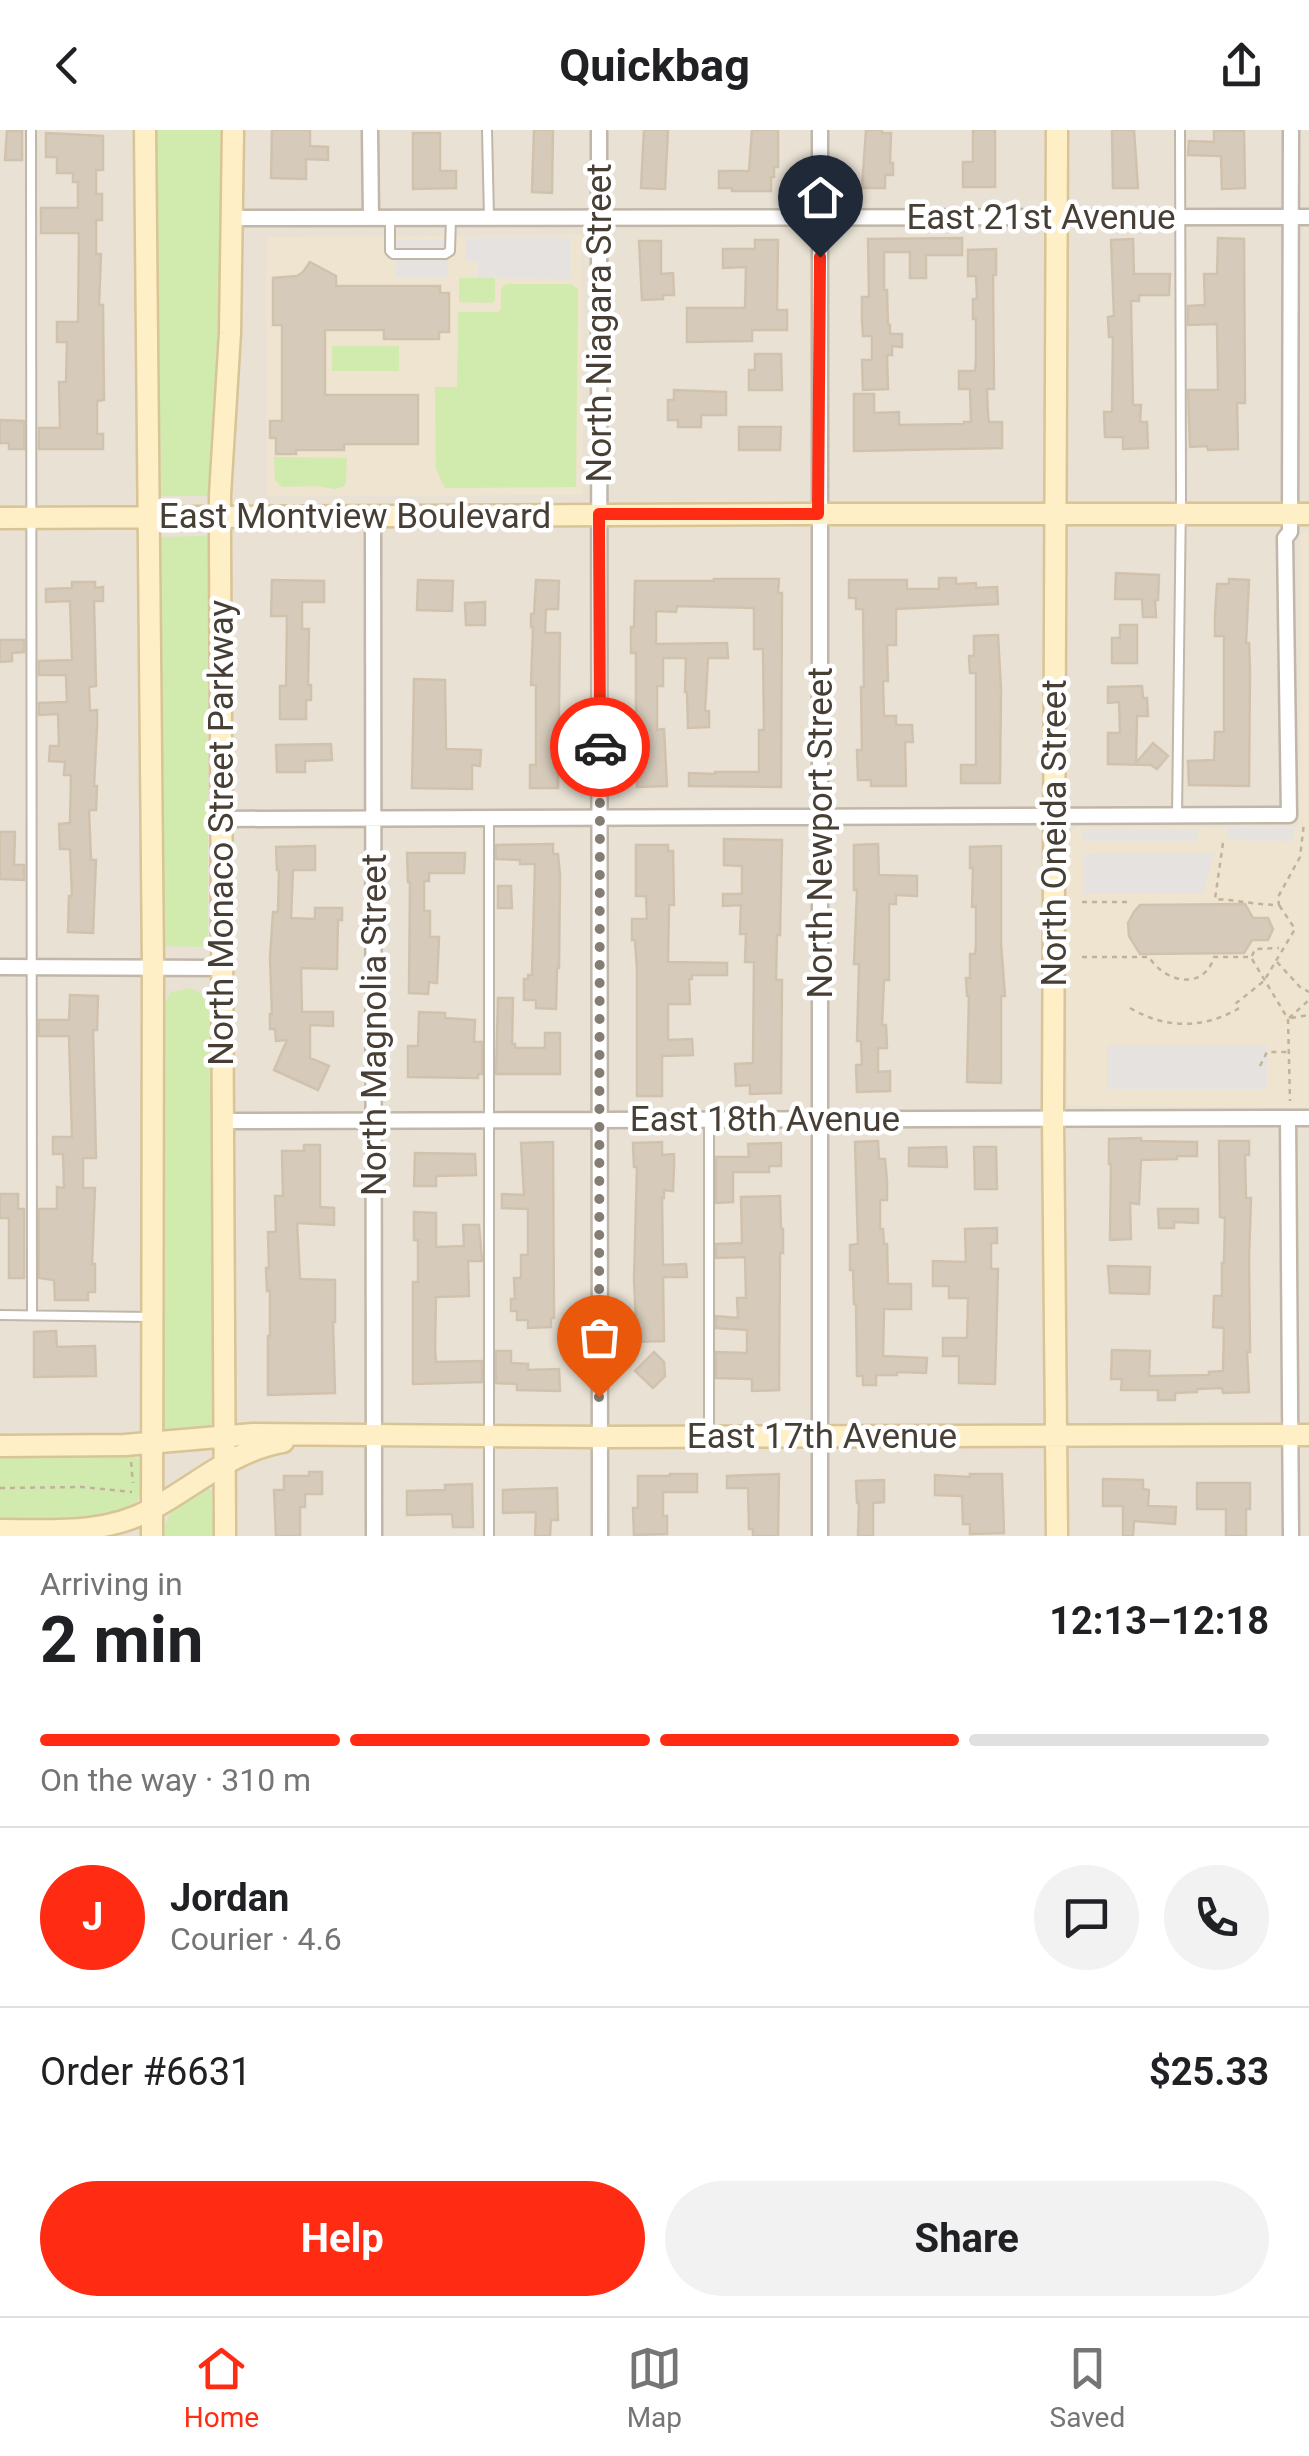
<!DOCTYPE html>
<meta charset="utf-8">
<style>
body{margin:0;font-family:Roboto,sans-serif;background:#f2f2f2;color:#202124;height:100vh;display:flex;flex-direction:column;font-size:38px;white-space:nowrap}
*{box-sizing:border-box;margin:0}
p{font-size:32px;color:#757577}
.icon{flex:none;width:55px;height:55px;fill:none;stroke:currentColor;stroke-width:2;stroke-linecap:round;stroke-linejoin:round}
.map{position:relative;height:1406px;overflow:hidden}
.sheet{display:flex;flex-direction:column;background:#fff;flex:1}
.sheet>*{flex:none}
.pin{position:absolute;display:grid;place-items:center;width:85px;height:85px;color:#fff;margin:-102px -42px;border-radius:50% 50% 50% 0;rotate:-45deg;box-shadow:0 0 10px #0007}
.pin .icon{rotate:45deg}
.courier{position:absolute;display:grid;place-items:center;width:100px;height:100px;margin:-50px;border:8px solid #ff2c13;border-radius:50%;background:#fff;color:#222;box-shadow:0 2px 12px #0007}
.summary em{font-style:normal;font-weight:700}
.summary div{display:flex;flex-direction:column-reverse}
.summary{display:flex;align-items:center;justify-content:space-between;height:170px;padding:0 40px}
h1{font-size:65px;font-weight:700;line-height:75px}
.bar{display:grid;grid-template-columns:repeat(4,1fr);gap:15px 10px;align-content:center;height:120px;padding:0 40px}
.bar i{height:12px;border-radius:8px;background:#e0e0e0}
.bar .on{background:#ff2c13}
.bar p{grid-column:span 4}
.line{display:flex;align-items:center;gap:25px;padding:0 40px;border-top:2px solid #e0e0e0}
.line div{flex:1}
.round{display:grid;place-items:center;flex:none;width:105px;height:105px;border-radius:52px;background:#f2f2f2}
.button{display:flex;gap:20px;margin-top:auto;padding:20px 40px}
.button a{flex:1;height:115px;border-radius:60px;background:#ff2c13;color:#fff;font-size:40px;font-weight:700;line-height:115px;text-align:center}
.button a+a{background:#f2f2f2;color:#202124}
header{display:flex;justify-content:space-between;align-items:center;height:130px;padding:0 40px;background:#fff;font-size:45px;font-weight:700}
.dock{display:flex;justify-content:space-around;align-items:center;height:140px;border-top:2px solid #e0e0e0;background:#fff;font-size:28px;color:#757577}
.dock a{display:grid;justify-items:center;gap:5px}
.dock .on{color:#ff2c13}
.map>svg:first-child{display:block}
</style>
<header><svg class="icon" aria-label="back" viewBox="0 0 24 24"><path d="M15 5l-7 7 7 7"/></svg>Quickbag<svg class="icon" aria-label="share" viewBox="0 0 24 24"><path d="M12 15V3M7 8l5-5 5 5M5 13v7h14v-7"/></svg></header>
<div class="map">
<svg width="1309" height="1406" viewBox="0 0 1309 1406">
<rect width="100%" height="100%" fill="#f4efe7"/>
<path fill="#e8e1d4" d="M0,0H1309V1406H0Z"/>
<path fill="#eee4d0" d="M582,105L583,365L267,366L266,107Z
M1305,400H1309V978L1072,976L1067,973V703L1079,697H1295L1299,694L1301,507L1300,405Z"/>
<path fill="#d1eaad" d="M157,0H221L219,171L210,366H161Z
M459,148H495V170L492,173L459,172Z
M506,154H571L578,159L576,357L445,358L436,339L435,257H457L458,182H498L501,179V159Z
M332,216H399V241H332Z
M274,327L347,328L346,353L343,357L335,359L315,356L282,357L275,350Z
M208,406V817L160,816L161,407Z
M191,858L205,866L212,882L215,1290L209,1297L168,1301L163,1298L161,1291L163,877L171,862Z
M132,1325L142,1332C143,1341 144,1354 141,1363C130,1399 30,1391 0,1392V1326Z
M208,1359L212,1361L214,1406H164C165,1379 184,1368 208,1359Z"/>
<path fill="#e5e2df" d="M465,107L571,108V149L478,148V132L465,131Z
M396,110H448V147H396Z
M1227,698H1294V711L1228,710Z
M1082,699H1198V711H1082Z
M1214,723L1203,764H1084V724Z
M1107,915H1267V959H1107Z"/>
<path fill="#d6cbbb" stroke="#d1c2ae" stroke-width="2.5" d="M272,0H310V16L328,17V30L306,29V49L271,48Z
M534,0H553L552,63L532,62Z
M644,0H668L665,59L641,58Z
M752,0H778V37H774V47H771V61H732V58H719V41H749Z
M866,0H882V3H891L890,33H893V45H885V58H862Z
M973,0H995V57H963V32H973Z
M1112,0H1134L1138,58H1113Z
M1214,0L1244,1L1245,58L1222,59L1221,26L1188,25L1189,11L1214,12Z
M7,1H22V30H5Z
M46,3L103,6V40H96V64H102V90H96V124H101L99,175H103L104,270L97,271V304H103V319H39V298H60L59,252H66L67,212H57V192H78L79,103H41V78H78V52H73V43H57V27H46Z
M413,3H440V41H456V58L413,59Z
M962,108V125H926V148H910V122H884V160H887L888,195H890V204H902V217L892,216V225H887L888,259L863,260L862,230H872V206H863L862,190V167H869L868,109Z
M1218,108L1244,109L1245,273H1237L1238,319L1208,320L1207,316L1190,317L1188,260H1218L1217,194L1188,195V176L1205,175L1204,144H1217Z
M1133,109L1134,144H1170L1169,165H1139V171H1131L1133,275H1141L1140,292H1147L1148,318L1123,319V307H1105L1104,282H1112L1113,207H1109L1108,187L1114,186L1111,110Z
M755,110H778L777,180H787V200H752V211L687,212V178H745L746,137L723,138V119H755Z
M639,111H661V144L673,143L674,165H663V169L642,170Z
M996,119V145H993L994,259H987L988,285L989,292H1002V318L854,321V264H874V283L899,282V295L964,294V292H971L970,259H959V241H975L976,229V189H973V169H977L976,146H968V120Z
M310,132L336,146V156H440V163H449V202H439V209H384V200H325V265H418V314H344V320H296V324H276V308H270V291H282V195H273V148L297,146L303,142Z
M755,224H781L782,260H749V240H755Z
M674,260L726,262V285H701V297H678V290H668V270H674Z
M0,290L24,291V319H9V313H0Z
M739,297H781L780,320H739Z
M1116,443L1159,445L1158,470H1155L1156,487H1143L1142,469H1115Z
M939,448H956V454L976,453V458L997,457L998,474L896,479V515H887L888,551H883L884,586H896V595H912L913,612H905L906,656H871V650H858L857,620H862L861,557H864L863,479H856V468H849V450H907V459H939Z
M714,449H779L778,463H782L781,657L689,656V643L715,644V642H759V600H764L763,519H754V478L677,476L676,482L656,481V514L727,513L728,528H708L705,581H709V597L688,598L687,562H685L686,528H663V556H657V600L664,599L667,656L637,657L636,635H640L638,591H636V523H631V497H634L635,451H714Z
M1229,449L1249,450L1246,513H1249L1250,540L1249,656L1189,655L1188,631L1214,630L1215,602H1224V506H1215V486L1217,454H1229Z
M272,450L324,451V472H302V499H309L308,555H311V570H306V589H280V556H286L287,486H271Z
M418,450L453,451L452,481L417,480Z
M536,450L559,451L558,479H546L545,503H560L558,658H530V635H536V555H531L533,497H531V484H534Z
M72,452H95V458L103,457V471H94L96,556L89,557L90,581L97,580V596L94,656H97L96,680H89L91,730H96L93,803L68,802L69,766H72L70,719H60L59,694L70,693L71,645H64L65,632L49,631L50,616H59L58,584L39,585V573L67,572L66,545H39V531L72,530L70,471L46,472V459L72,458Z
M485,472V495H466L465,473Z
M1120,495H1137V533H1112V508H1120Z
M998,505L1001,560L1000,653H961V635H976V543H970L969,526H974V506Z
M0,510H24V522L12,523V531L0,532Z
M414,549L445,550L446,619L481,620L480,636L472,635V659L412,658Z
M1142,556L1143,568H1147L1148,586H1137L1136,633L1153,613L1168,626L1157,639L1151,635L1108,634V603H1120L1119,572L1108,573V557Z
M331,614L332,630L305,631V642H277L276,615Z
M0,702H15L14,735H24V750L0,749Z
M724,709L782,710L780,805H777L776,850H782L781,963L750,964V955L736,956L735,934L753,933L754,832H745L746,804H740L741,775L723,776V764H742V736L724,735Z
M553,714V724H558L560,745L559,838H557L556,879L536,878V870H524V849H528V845H532L535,734H520V730L496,729V715Z
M878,714L879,745L917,746V766L896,765V774H889V850H884L882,895H886L887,918H878V942L890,941V961L857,962L856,935H862L861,911H857L859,834H854L857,760H854V715Z
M636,715H668V721H673L674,775H669L668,832L727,833V845H692V849H689L690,874H668V910L692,909L693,925L662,926V966H637V839L635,810H632V789H647L646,766H636Z
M315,716V740H293L291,788L315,789V778H342V790H338L337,839L301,838L302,882H333V896L310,895V928L329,936L318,960L274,940L287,910L276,911L275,899H270V884H272L270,828L273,782H278L279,740H277L276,717Z
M1001,716V814L1005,866H1001V953L967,952L969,866H967L966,848H970V824H975L976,814V776L972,777L973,738H970V717Z
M407,723H465L464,743H429V751H424V781H430V807H439L437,853L429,852L428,864L409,863L410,752H408Z
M498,756H511L512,778H498Z
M1245,774L1253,788H1268L1273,799L1268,810H1252L1244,823L1140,824L1129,806L1128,793L1134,782L1140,775Z
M70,865L98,866L97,900H93L96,1028H83V1058H95L92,1134H95V1162H88V1170H55L54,1150L39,1148V1079H57V1057L64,1058L63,1024H53V1007H72L69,906H39V890H69Z
M498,868H513L512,914H515V918H545V903H560V944H496Z
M419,882L445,883V888L475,890L474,912H482V944H478V948L408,947V916H418Z
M1141,1008V1011L1197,1012V1026H1177V1029L1141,1030L1139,1074L1130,1073L1131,1109L1110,1110L1111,1034H1109V1009Z
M878,1011L879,1029H885L887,1051V1070H880V1099H883L884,1114H887L888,1154H911V1179H884L883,1226L927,1228L926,1243L897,1242V1245H876V1255H863V1246H857L856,1174H854L853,1140H850V1115L858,1114L855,1012Z
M1219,1011H1249V1025H1245L1246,1068H1251L1249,1128L1250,1222H1247L1249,1262L1223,1263L1222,1258L1197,1259V1262L1175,1263V1270H1158V1260H1121L1122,1249H1111L1112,1220L1150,1221L1149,1246L1209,1245V1242L1223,1241L1224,1198L1213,1197L1214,1166H1222V1133H1224L1225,1088L1220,1087Z
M553,1012L554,1188H551V1197L528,1198V1190H517V1181H511V1169H515L514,1148H521V1125H528V1079L502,1078V1064L524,1065L521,1013Z
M662,1012V1025L674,1024V1036L673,1061L664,1060V1068H662L663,1135L686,1134L687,1147H663L664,1211L637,1212L634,1150L637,1037H634L633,1013Z
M781,1013V1036H769V1042H733V1072L716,1073V1027H749L748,1014Z
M304,1015H320V1077L334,1078V1095L297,1093L300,1149L335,1150V1192H333L335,1263L268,1265V1206H270V1160L267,1161L266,1138H269L268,1102H276L275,1066H283L282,1021H304Z
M946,1017L947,1037L909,1036V1018Z
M974,1017H996L997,1059H975Z
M415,1023L475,1024L476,1045L436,1046V1056H414Z
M0,1064H18V1079H24V1148H9V1088H0Z
M780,1066L781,1098L783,1099V1123H780L779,1260L752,1261V1249L716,1248V1222L747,1223V1200L716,1198V1186L738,1188L737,1168H746L745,1127L716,1128V1114L742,1113L741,1067Z
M1158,1079H1198V1093L1174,1092V1098H1159Z
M414,1082L436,1083V1117L464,1116L463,1095H479L482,1131H468L469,1166L436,1167L435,1218L436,1232L482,1231V1252L413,1254V1152H418V1110H414Z
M997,1098V1113H991V1139H998L995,1254L959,1253V1226H943V1208H967L968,1168H949V1156H933V1131L966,1132L965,1099Z
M1108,1136L1150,1137L1149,1164L1110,1163Z
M56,1201L57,1217L95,1216L96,1246L34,1247V1202Z
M496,1221H511V1233L528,1234V1240L559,1239L560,1261L517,1260V1254L496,1253Z
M654,1222L664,1232L665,1246L653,1258L635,1241Z
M309,1342H322V1364H305V1377H300V1406H276L274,1360H284V1346H309Z
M670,1344H697V1362H663V1386H667V1404L634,1405L633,1378H638V1346H670Z
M779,1344L778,1406H753V1399H749L748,1358H727V1346Z
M970,1344H1002L1004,1403L970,1404V1394H963L962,1366L935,1365V1345L970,1347Z
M1103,1349L1143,1350V1359L1149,1360L1148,1376L1176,1377L1175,1394L1134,1391L1133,1406H1123V1376H1103Z
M884,1350V1372L873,1373V1406H858L859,1373H857L856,1351Z
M1197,1353H1250V1379H1246V1406H1226V1379H1197Z
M472,1354L473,1397H453L452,1384L407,1385V1361L445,1360V1355Z
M557,1358L558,1390H551L550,1406H535L536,1382L503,1383V1360Z"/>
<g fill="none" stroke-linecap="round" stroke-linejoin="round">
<g stroke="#c0b7a9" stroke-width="12">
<path id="lane" d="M31,0L32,1185
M487,0L489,88
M390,88V121L393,124H445L450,121L451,88
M1177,686L1181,368L1180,0
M489,689V1406
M709,990V1305
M0,1185L150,1187"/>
</g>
<g stroke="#c0b7a9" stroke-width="19">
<path id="street" d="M370,0L371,88
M599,0L600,1406
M234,88L1309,87
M373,385L374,1406
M222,689L1289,685L1285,408L1290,402L1291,0
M0,837L222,838
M1288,988L1291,1406
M222,991L1309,988
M820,1406V0"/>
</g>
<g stroke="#d9c496" stroke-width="25">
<path id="secondary" d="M145,0L153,838L152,1406
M1057,0L1053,988L1057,1406
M0,388L803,384H1309
M0,1316L125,1315L253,1304L599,1307L1309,1305
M0,1400C52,1400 105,1405 152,1379C197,1355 231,1321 283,1312
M225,1406L220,410V365L230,203L233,0"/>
</g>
<path stroke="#c2b299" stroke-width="2.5" stroke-dasharray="5 5" stroke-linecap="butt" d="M1223,713L1215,769C1237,770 1257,775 1279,775L1278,767L1300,727L1304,693
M1082,772H1131
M1252,826L1255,819L1279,818
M1082,827H1149C1165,853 1204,861 1214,827H1251
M1252,829L1288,889L1290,971
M1277,832L1300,857L1309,862
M1130,878C1166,899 1202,899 1238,879L1235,874L1264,851L1295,799L1279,775
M1289,888L1309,870
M1291,888L1309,885
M1260,936L1267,922H1287
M131,1332L133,1353
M0,1358L82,1357L132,1362"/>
<use href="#lane" stroke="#fff" stroke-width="8"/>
<use href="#street" stroke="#fff" stroke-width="14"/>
<use href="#secondary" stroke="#ffefc6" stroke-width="20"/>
</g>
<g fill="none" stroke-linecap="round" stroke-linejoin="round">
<path stroke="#847d73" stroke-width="10" stroke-dasharray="0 18" d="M599,1267L600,617"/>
<path stroke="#ff2c13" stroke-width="12" d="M600,617L599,384H818L820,127"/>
</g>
<g text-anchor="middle" stroke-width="9" stroke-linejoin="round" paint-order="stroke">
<g font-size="35" fill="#473f35" stroke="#fff">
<text x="1041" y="99">East 21st Avenue</text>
<text transform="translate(599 193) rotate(-90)" y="12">North Niagara Street</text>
<text x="355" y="398">East Montview Boulevard</text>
<text transform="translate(221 703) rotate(-90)" y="12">North Monaco Street Parkway</text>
<text transform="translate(820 703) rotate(-90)" y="12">North Newport Street</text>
<text transform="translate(1054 703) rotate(-90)" y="12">North Oneida Street</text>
<text transform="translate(374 895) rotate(-90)" y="12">North Magnolia Street</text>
<text x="765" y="1001">East 18th Avenue</text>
<text x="822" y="1318">East 17th Avenue</text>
</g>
</g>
</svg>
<div class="pin" style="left:599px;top:1267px;background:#ea580c"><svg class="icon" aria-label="bag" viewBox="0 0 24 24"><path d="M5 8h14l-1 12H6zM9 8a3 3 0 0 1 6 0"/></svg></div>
<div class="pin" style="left:820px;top:127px;background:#1f2937"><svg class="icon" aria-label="home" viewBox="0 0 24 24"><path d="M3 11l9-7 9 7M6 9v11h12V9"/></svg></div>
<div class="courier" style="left:600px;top:617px"><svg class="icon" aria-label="car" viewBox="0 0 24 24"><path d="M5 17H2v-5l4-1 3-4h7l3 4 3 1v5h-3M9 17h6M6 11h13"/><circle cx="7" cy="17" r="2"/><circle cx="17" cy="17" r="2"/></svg></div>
</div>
<section class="sheet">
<div class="summary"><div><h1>2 min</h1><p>Arriving in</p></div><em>12:13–12:18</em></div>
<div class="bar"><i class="on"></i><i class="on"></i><i class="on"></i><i></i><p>On the way · 310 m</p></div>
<div class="line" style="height:180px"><b class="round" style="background:#ff2c13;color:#fff">J</b><div><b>Jordan</b><p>Courier · 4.6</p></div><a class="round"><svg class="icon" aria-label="chat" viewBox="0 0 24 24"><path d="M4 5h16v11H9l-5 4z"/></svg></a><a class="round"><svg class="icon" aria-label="phone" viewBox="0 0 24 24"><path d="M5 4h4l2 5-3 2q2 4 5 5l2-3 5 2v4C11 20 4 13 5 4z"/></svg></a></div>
<div class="line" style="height:130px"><div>Order #6631</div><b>$25.33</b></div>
<div class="button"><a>Help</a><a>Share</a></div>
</section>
<nav class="dock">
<a class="on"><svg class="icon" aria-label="home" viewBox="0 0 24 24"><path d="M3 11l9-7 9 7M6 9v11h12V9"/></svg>Home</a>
<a><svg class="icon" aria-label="map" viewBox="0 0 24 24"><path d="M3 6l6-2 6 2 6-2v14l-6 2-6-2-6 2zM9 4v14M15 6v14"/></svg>Map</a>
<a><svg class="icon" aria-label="saved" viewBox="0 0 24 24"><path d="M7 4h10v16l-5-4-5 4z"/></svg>Saved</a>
</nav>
